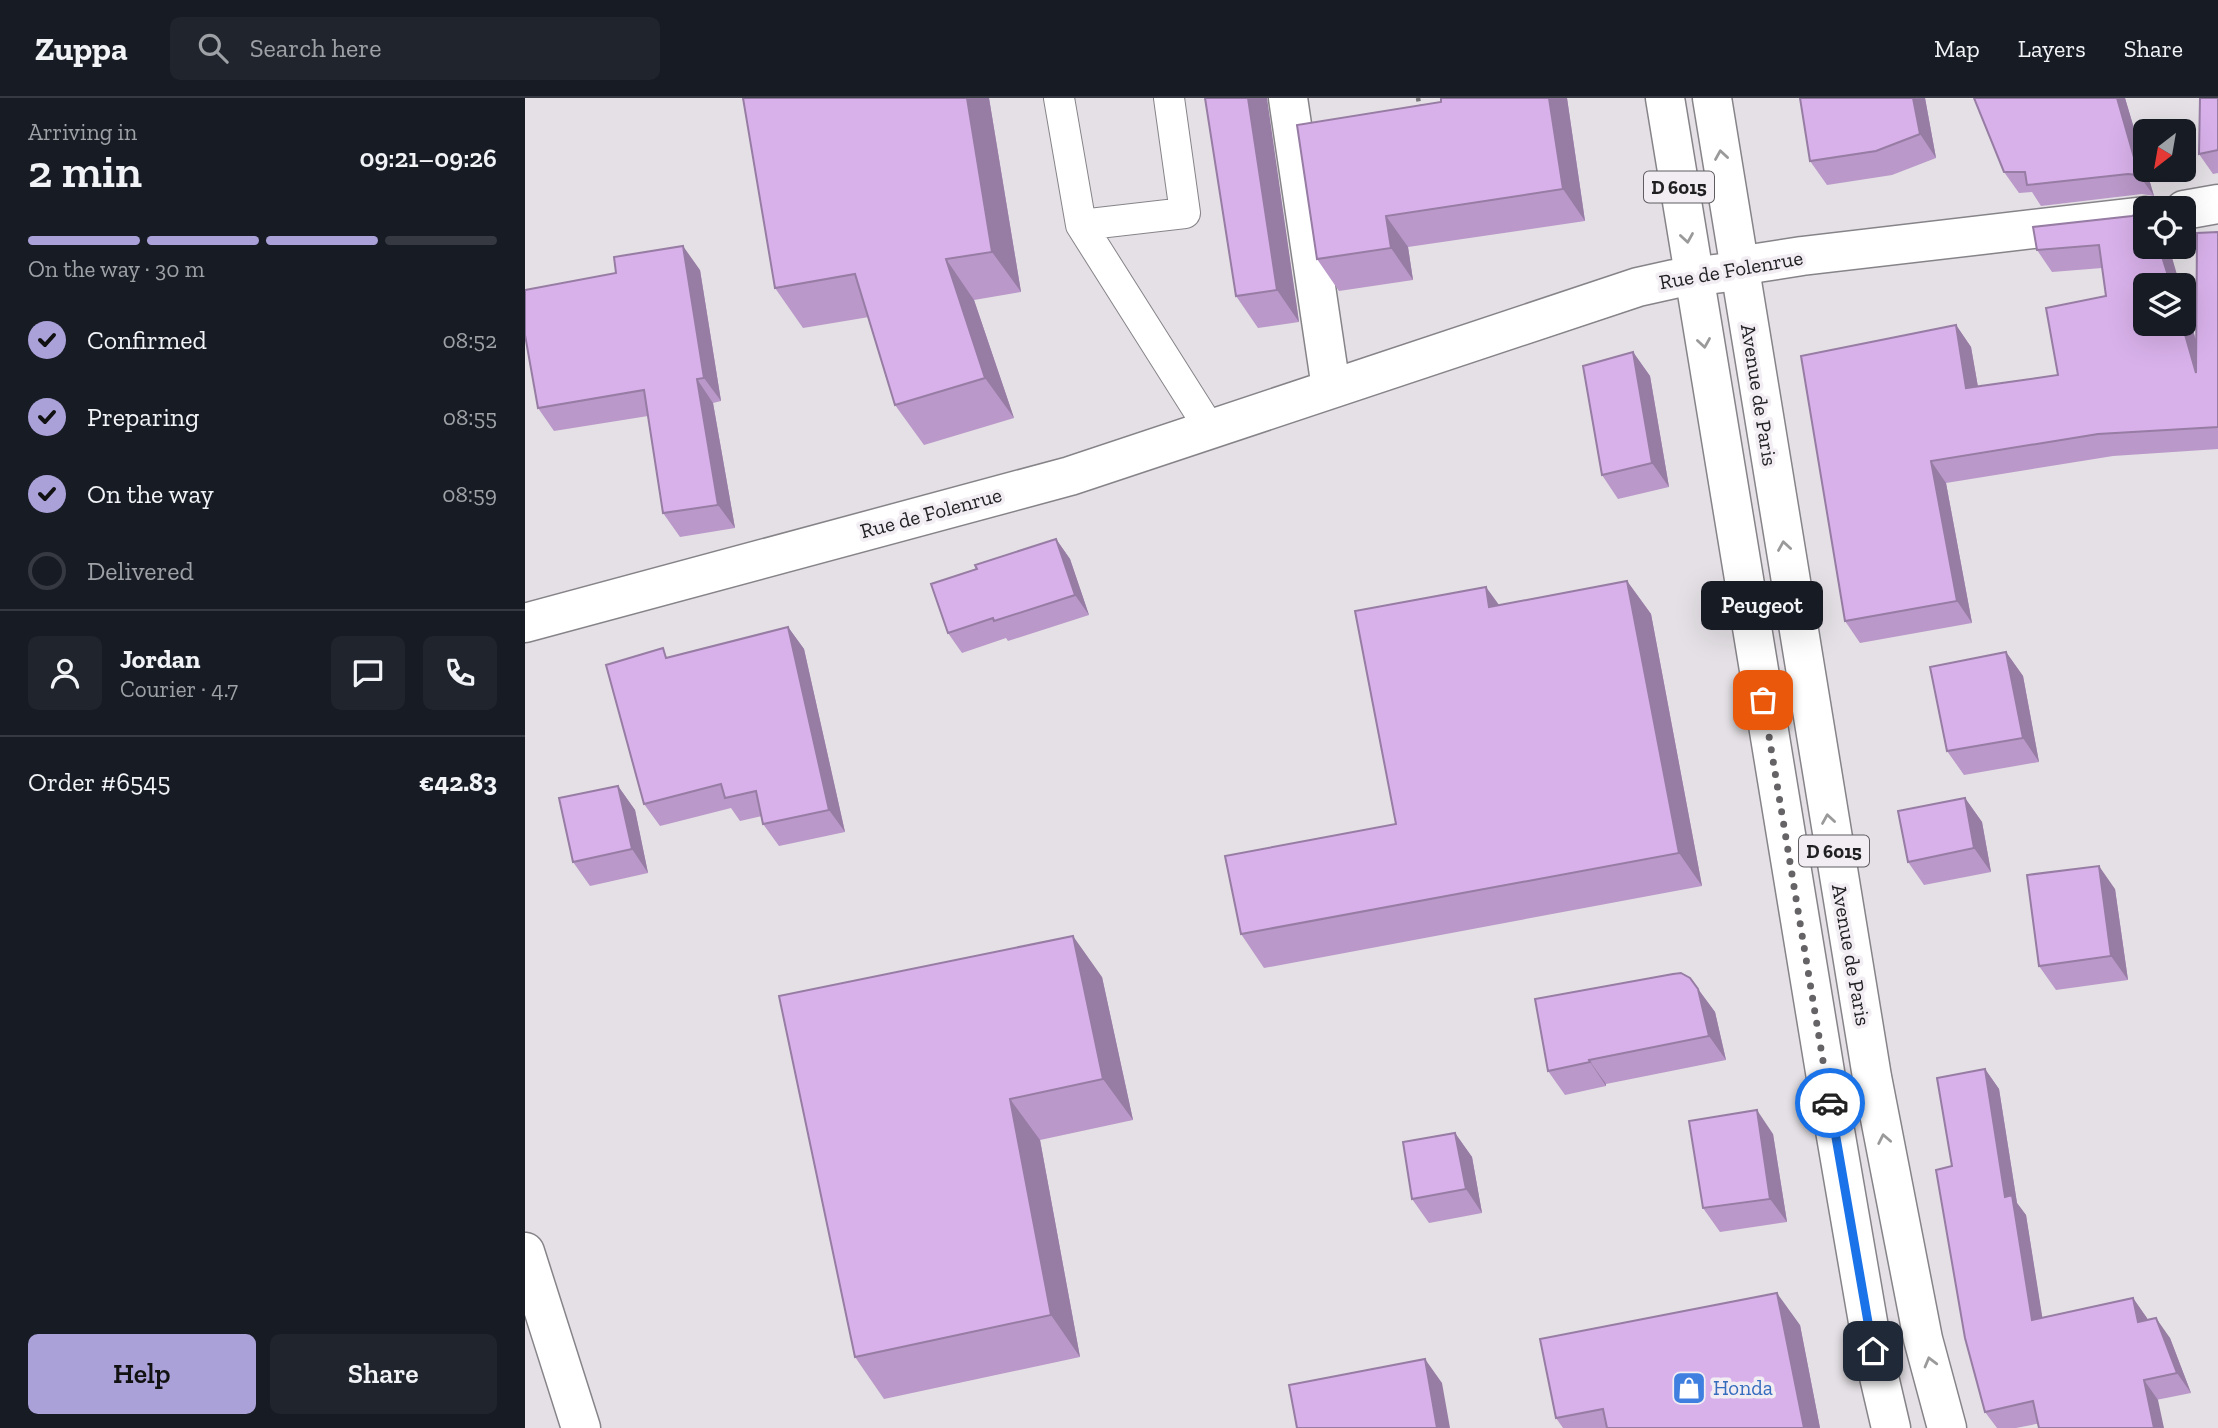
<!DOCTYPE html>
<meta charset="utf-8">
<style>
body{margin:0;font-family:"Zilla Slab",serif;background:#20242c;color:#f1f3f6;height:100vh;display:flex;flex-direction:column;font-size:26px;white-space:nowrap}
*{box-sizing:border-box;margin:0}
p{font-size:23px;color:#9ea1a6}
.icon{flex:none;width:38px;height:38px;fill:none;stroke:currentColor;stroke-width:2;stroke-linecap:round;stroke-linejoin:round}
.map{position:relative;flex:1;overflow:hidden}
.sheet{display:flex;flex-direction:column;background:#171b24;width:525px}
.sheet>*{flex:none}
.needle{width:46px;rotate:211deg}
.tools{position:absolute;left:1608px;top:21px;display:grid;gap:14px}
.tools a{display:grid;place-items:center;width:63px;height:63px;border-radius:10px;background:#171b24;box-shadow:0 7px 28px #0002;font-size:35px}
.pin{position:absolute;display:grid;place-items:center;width:60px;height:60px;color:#fff;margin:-30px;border-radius:14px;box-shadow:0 4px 10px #0006}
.courier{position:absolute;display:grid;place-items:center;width:70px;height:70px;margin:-35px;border:5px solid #1a73e8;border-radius:50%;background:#fff;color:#222;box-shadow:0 2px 9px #0007}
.bubble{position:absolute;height:49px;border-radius:10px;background:#171b24;box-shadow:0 7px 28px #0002;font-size:23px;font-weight:600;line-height:49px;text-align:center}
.overview em{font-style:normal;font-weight:600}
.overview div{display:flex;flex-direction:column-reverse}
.overview{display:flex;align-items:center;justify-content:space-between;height:119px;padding:0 28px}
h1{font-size:46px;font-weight:600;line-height:52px}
.bar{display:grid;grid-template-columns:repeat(4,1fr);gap:10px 7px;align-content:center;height:84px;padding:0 28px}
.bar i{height:9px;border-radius:5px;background:#363941}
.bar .on{background:#aaa1d9}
.bar p{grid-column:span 4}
.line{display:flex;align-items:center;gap:18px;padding:0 28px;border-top:2px solid #363941}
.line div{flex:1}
.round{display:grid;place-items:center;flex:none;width:74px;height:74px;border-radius:10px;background:#20242c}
ol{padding:0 28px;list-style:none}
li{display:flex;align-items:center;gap:21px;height:77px}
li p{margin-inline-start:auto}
li .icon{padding:7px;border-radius:50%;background:#aaa1d9;color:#111;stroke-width:4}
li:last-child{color:#9ea1a6}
li i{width:38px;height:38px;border:4px solid #363941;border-radius:50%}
.button{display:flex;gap:14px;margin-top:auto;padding:14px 28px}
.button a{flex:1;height:80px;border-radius:10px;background:#aaa1d9;color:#111;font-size:28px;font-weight:600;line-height:80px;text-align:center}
.button a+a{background:#20242c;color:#f1f3f6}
header{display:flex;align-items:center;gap:42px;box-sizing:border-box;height:98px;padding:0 35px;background:#171b24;border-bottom:2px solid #363941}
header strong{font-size:33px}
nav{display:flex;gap:38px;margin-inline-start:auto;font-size:24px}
.search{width:490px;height:63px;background:#20242c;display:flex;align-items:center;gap:18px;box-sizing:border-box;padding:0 24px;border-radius:10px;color:#9ea1a6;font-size:26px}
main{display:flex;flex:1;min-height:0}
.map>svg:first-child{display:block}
</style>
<header>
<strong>Zuppa</strong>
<div class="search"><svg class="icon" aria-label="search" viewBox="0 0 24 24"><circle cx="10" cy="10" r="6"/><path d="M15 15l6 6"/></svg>Search here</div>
<nav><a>Map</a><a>Layers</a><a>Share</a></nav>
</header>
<main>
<section class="sheet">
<div class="overview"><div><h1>2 min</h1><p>Arriving in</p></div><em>09:21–09:26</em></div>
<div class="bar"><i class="on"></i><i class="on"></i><i class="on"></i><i></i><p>On the way · 30 m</p></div>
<ol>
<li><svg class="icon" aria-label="check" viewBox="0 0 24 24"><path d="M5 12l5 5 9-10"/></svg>Confirmed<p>08:52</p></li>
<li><svg class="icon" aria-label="check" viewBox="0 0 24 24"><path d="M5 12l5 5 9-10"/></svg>Preparing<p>08:55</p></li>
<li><svg class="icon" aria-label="check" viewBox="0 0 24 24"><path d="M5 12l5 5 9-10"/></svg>On the way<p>08:59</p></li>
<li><i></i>Delivered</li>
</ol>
<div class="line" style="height:126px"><a class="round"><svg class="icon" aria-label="person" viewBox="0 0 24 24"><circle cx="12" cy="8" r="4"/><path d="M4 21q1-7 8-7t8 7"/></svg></a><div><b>Jordan</b><p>Courier · 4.7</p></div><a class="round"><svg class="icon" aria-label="chat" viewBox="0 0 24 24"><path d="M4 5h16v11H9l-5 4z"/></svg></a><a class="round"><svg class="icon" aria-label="phone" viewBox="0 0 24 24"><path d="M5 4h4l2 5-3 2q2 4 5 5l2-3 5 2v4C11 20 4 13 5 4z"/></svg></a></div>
<div class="line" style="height:91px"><div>Order #6545</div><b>€42.83</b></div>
<div class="button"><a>Help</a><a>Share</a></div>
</section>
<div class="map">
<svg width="1693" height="1330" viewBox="0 0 1693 1330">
<rect width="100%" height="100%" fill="#e4e0e5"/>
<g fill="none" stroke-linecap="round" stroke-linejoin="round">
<g stroke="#878489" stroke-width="32">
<path id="lane" d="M534,0L556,127L685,331
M556,127L660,115L644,0"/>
</g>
<g stroke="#878489" stroke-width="41">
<path id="street" d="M763,0L806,290
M1659,112L1693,106
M0,525L545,378L1113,189L1149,181L1214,173L1232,165L1277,158L1620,118
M0,1154L56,1330"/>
</g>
<g stroke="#878489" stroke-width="41">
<path id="primary" d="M1140,0L1302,986L1348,1253L1366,1330
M1187,0L1347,979L1398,1241L1422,1330"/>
</g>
<path stroke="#79777a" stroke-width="4.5" stroke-dasharray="3.5 3.5" stroke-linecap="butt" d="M893,0L895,12"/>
<use href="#lane" stroke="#fff" stroke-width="30"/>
<use href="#street" stroke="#fff" stroke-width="38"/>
<use href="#primary" stroke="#fff" stroke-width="38"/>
</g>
<path fill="#ba98c9" d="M218,0H464L496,194L449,202L489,320L399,347L370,307L344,219L278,230L250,190Z
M1042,0L1060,123L883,149L888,182L814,193L792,161L916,4Z
M1275,0H1400L1411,60L1367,77L1302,87L1285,63Z
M1449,0H1600L1629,98L1617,96L1516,108L1507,94L1494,95L1479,74Z
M1693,0V75L1688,76L1674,56Z
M741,3L774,224L733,230L711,198Z
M1607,118L1659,226V202L1672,245L1693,134V351L1588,358L1421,385L1447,525L1335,545L1320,523L1431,227L1446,249L1453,289L1533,277L1581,198L1577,170L1527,174L1512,152Z
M175,172L196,303L188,305L210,430L155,439L138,415L123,318L29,333L13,310Z
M1108,254L1125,278L1144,389L1093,401L1077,377Z
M531,441L545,461L564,517L483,543L481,540L437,555L423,535L452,471Z
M1102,483L1126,516L1177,788L739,870L716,836L871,726Z
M263,529L279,551L320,734L254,748L238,726L237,718L215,723L206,710L135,728L119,706L144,559Z
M1481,554L1498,578L1514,664L1439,677L1422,653Z
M93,688L110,712L123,775L65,788L48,764Z
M1440,700L1457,724L1466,774L1399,787L1383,764Z
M1590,791L1603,882L1531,892L1514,868Z
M577,879L608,1022L515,1042L555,1259L359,1301L330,1259L254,898Z
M1173,891L1190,914L1201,962L1081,986V988L1040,997L1023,973Z
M1460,971L1474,991L1492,1105L1501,1117L1517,1220L1608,1200L1623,1222L1645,1240L1666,1295L1491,1330H1472L1460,1314L1427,1068Z
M930,1035L947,1059L957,1115L904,1125L887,1101Z
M1248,1036L1262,1124L1195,1134L1178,1110Z
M1275,1227L1295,1330H1038L1031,1320Z"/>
<path fill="#977ca4" d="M442,0H464L496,194L467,154Z
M723,0H742L774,224L752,192Z
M1024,0H1042L1060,123L1038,91Z
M1388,0H1400L1411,60L1395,36Z
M1592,0H1600L1629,98L1614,77Z
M861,118L883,149L888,182L866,150Z
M158,148L175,172L196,303L179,280Z
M1634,149H1644L1655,187H1646Z
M421,161L449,202L489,320L460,280Z
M1659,202L1687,298L1671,275L1657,226H1659Z
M1431,227L1446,249L1457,312L1441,290Z
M1108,254L1125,278L1144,389L1127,365Z
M172,281L188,305L210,430L193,407Z
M1406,363L1421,385L1447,525L1432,503Z
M531,441L545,461L564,517L550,497Z
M1102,483L1126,516L1177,788L1154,755Z
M961,489L985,522L964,509Z
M263,529L279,551L320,734L304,712Z
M1481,554L1498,578L1514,664L1498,640Z
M93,688L110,712L123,775L107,751Z
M1440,700L1457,724L1466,774L1449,750Z
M1574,768L1590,791L1603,882L1586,858Z
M548,838L577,879L608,1022L578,981Z
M1173,891L1190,914L1201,962L1184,938Z
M1064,962L1081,986V988L1065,964Z
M1460,971L1474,991L1492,1105L1501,1117L1521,1242L1507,1222L1480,1099Z
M485,1001L515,1042L555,1259L526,1217Z
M1232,1012L1248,1036L1262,1124L1245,1101Z
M930,1035L947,1059L957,1115L941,1091Z
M1252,1195L1275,1227L1295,1330H1279Z
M1608,1200L1622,1220L1627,1244L1613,1224Z
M1631,1220L1645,1240L1666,1295L1652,1275Z
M900,1261L917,1285L925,1330H912Z
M1619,1282L1633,1302L1639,1330H1629Z"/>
<path fill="#d8b1ea" stroke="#977ca4" stroke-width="2" d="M218,0H442L467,154L421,161L460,280L370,307L330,176L250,190Z
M680,0H723L752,192L711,198Z
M916,0H1024L1038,91L861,118L866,150L792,161L772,27L916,4Z
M1275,0H1388L1395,36L1351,53L1285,63Z
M1449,0H1592L1614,77L1603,76L1502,87L1500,74H1479Z
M1675,0H1693V52L1674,56Z
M1622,107L1623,110H1620V149H1634L1646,187H1620V226H1657L1671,275L1672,135L1693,134V329L1573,336L1406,363L1432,503L1320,523L1276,258L1431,227L1441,290L1533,277L1521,210L1581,198L1574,147L1512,152L1508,129L1607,118L1617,114Z
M158,148L179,280L172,281L193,407L138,415L119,292L13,310L0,237V192L91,175L89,159Z
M1108,254L1127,365L1077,377L1058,268Z
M531,441L550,497L469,523L468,520L423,535L406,486L452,471L450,467Z
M1102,483L1154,755L716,836L700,758L871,726L830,513L961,489L964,509Z
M263,529L304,712L238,726L231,693L200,700L196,686L119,706L81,567L138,550L141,560Z
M1481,554L1498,640L1422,653L1405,569Z
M93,688L107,751L48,764L34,700Z
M1440,700L1449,750L1383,764L1373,713Z
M1574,768L1586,858L1514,868L1502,777Z
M548,838L578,981L485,1001L526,1217L330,1259L254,898Z
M1156,875L1165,880L1173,891L1184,938L1064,962L1065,964L1023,973L1010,901L1148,876Z
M1460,971L1480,1099L1487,1097L1507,1222L1608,1200L1613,1224L1631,1220L1652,1275L1619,1282L1629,1330H1514L1508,1303L1460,1314L1440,1240L1411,1072L1427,1068L1412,980Z
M1232,1012L1245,1101L1178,1110L1164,1023Z
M930,1035L941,1091L887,1101L878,1044Z
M1252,1195L1279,1330H1082L1078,1311L1031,1320L1015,1241Z
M900,1261L912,1330H772L764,1287Z"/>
<defs><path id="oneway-chevron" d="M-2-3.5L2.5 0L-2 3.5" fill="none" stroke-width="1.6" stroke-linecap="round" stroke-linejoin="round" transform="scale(1.75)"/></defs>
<g stroke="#9b9a9b">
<use href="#oneway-chevron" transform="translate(1196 57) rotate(-99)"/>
<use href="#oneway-chevron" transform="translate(1162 140) rotate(81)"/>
<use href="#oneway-chevron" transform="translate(1179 245) rotate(81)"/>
<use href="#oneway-chevron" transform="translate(1259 448) rotate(-99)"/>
<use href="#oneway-chevron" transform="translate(1303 721) rotate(-99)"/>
<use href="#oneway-chevron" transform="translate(1359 1041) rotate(-101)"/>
<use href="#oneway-chevron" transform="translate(1405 1264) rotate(-105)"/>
</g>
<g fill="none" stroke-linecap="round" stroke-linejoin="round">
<path stroke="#656366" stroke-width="7" stroke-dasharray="0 12.6" d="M1238,602L1305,1005"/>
<path stroke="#1a73e8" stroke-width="9" d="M1305,1005L1348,1253"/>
</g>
<defs>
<g id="shop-square" transform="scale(1.75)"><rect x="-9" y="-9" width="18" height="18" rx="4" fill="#3f7fe0" stroke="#f1edf3"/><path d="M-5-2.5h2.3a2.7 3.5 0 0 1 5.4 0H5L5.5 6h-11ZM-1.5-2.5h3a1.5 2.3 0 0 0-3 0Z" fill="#fff"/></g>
</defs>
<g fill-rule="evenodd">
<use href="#shop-square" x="1164" y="1290"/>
</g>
<g text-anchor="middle" stroke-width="7" stroke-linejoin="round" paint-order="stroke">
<g fill="#f1edf3" stroke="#5f5d60" stroke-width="2">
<rect x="1119" y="73.5" width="70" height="31" rx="5"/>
<rect x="1274" y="737.5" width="70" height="31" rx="5"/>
</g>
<g font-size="19" font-weight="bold" fill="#201f21">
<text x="1154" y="96">D 6015</text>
<text x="1309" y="760">D 6015</text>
</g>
<g font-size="21" fill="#201f21" stroke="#f1edf3">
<text transform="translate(1206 172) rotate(-10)" y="7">Rue de Folenrue</text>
<text transform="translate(1234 297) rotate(81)" y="7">Avenue de Paris</text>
<text transform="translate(406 415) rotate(-15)" y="7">Rue de Folenrue</text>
<text transform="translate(1326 857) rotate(80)" y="7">Avenue de Paris</text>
</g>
<g font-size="21" fill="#366cbe" stroke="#f1edf3" text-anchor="start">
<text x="1188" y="1297">Honda</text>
</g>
</g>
</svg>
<div class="tools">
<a><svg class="needle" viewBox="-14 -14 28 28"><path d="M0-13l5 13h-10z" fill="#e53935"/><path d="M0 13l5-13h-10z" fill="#9ea1a6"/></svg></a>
<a><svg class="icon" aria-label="locate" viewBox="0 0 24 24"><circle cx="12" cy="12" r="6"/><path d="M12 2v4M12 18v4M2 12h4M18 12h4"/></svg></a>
<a><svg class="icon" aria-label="layers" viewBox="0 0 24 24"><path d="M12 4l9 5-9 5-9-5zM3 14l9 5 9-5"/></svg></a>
</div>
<div class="pin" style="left:1238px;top:602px;background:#ea580c"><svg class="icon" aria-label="bag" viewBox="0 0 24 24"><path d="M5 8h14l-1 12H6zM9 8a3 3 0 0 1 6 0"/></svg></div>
<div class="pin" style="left:1348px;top:1253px;background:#1f2937"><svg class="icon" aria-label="home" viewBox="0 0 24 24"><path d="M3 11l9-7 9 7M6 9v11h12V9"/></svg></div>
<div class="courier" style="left:1305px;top:1005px"><svg class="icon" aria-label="car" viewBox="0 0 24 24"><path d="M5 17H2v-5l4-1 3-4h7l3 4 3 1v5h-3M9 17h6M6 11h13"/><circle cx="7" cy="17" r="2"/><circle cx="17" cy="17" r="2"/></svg></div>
<div class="bubble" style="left:1176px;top:483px;width:122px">Peugeot</div>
</div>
</main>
